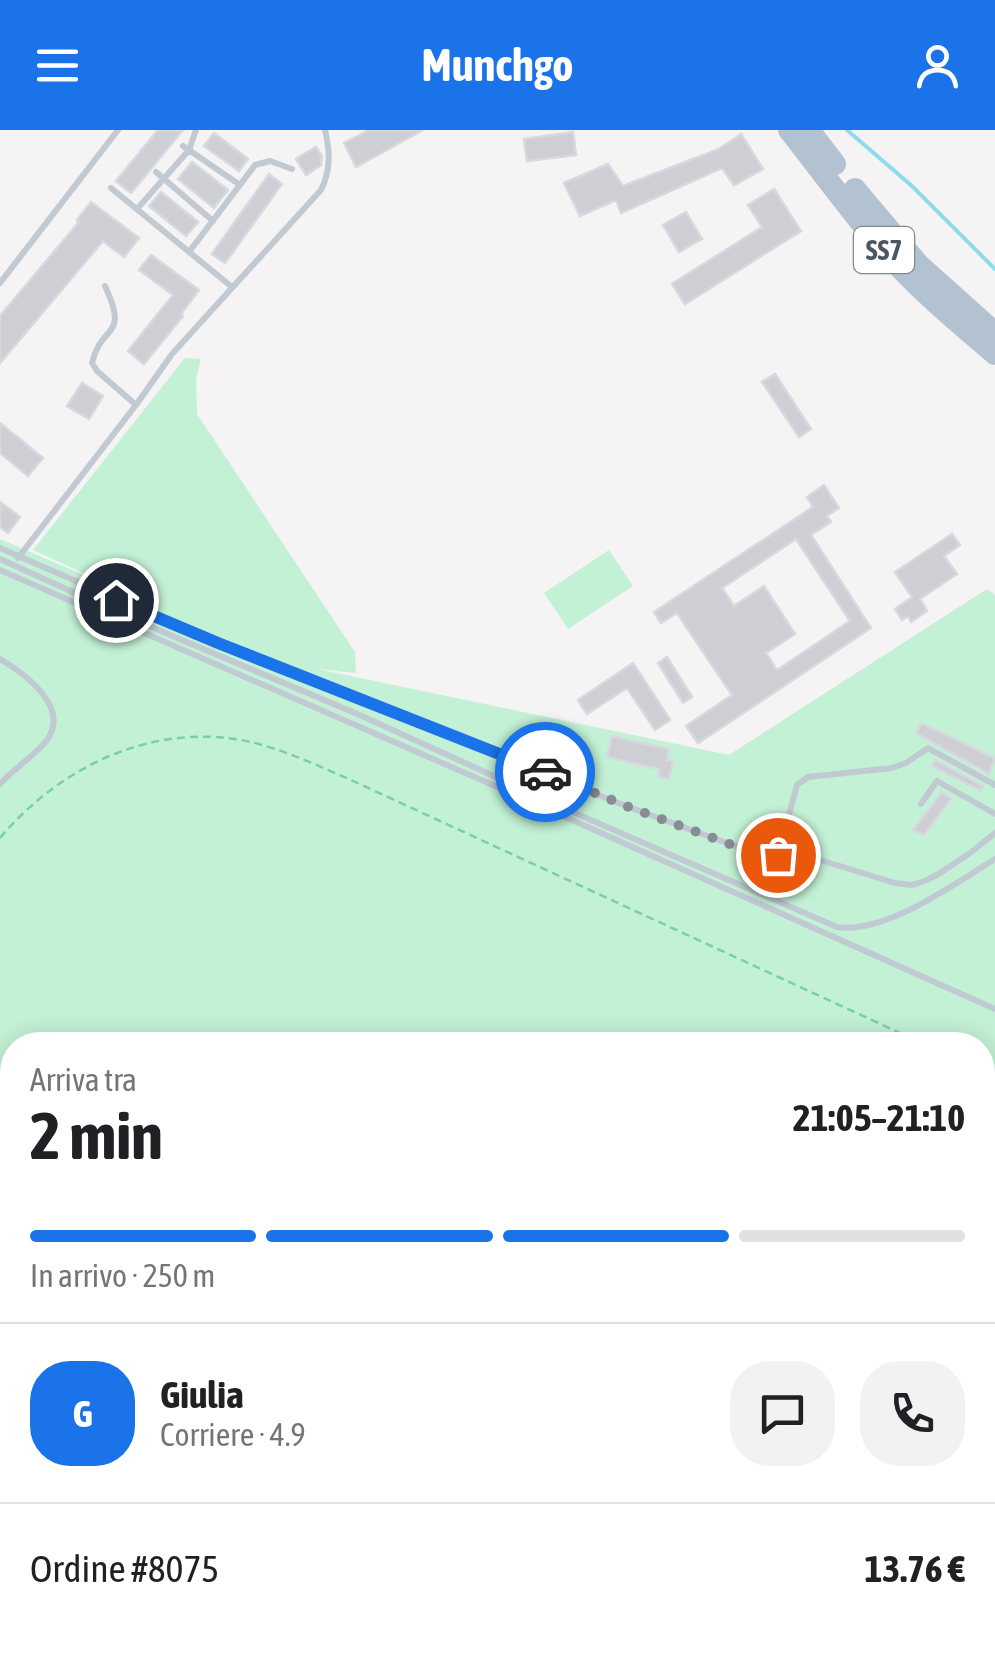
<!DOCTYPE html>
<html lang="it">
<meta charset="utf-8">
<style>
body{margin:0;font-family:"Asap Condensed",sans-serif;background:#f2f2f2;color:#202124;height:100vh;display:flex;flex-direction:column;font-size:38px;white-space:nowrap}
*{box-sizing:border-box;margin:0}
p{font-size:32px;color:#757577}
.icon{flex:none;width:55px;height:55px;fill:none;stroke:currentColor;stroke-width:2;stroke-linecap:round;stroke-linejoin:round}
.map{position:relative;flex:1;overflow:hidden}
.side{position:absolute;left:0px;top:902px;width:995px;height:622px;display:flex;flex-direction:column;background:#fff;border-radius:40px 40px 0 0;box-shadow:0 5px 25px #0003}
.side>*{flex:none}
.pin{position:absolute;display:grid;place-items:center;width:85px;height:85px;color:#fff;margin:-42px;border:5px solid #fff;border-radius:50%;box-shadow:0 2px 10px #0007}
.courier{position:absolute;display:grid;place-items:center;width:100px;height:100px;margin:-50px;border:8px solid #1a73e8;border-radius:50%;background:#fff;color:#222;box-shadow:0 2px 12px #0007}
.summary em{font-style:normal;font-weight:700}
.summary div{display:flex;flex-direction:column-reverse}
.summary{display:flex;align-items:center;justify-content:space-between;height:170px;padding:0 30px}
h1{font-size:65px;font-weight:700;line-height:75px}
.bar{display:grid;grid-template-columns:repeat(4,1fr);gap:15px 10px;align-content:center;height:120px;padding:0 30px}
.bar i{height:12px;border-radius:8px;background:#e0e0e0}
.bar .active{background:#1a73e8}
.bar p{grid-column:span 4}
.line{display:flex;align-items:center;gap:25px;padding:0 30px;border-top:2px solid #e0e0e0}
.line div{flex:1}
.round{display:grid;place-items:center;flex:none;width:105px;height:105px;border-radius:40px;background:#f2f2f2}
header{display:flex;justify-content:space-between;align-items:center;height:130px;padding:0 30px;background:#1a73e8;color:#fff;font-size:45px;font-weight:700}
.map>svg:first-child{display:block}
</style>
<header><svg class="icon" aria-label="menu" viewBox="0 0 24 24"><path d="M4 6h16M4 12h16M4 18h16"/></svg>Munchgo<svg class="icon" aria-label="person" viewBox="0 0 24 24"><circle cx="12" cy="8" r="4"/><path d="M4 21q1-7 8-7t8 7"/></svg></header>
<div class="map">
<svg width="995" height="1523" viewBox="0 0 995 1523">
<rect width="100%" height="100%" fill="#f5f3f3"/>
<path fill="#c3f1d5" d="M185,228L201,229L196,249L197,284L355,522L356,543L317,539L729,625L987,459L995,465V1523H385L370,1513L982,1512V915H12V1260L0,1252V409L135,467L33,420Z
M609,420L633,456L568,499L544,463Z"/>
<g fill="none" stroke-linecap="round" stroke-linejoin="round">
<path stroke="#90daee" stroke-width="4" d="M847,0L912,56L995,139"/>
</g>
<path fill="#cdcfd5" stroke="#d7d9de" stroke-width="2.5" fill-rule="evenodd" d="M158,0H183L131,63L116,51Z
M369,0H423L356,37L344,13Z
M573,2L576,25L527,31L524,9Z
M214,3L248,29L239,41L204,16Z
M741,4L763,39L734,55L722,38L621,83L616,70L580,86L564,53L608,34L623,56L719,19Z
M316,17L322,26L321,35L306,45L296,29Z
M192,32L228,60L214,78L178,49Z
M269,44L282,54L225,133L212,124Z
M774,59L801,101L685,174L672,154L762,97L748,75Z
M161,62L198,92L186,106L149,76Z
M91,72L139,108L124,127L103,111L0,233V186L79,92L77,90Z
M686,82L702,109L679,122L663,95Z
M151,125L199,160L181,184L183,186L144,234L128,221L173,165L139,140Z
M775,244L811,299L799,307L762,252Z
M82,253L103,266L89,289L67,276Z
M0,293L43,328L28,346L0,323Z
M824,355L839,378L827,386L831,392L811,405L871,498L698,613L686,596L732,565L677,483L661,493L654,482L813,377L807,367ZM796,409L850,491L777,540L766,523L795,504L764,456L734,476L722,458Z
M0,372L20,387L8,403L0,397Z
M952,404L960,415L944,426L957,444L920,469L927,481L911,492L908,486L902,490L895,479L912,467L895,442Z
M667,527L692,567L683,573L658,533Z
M633,533L670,590L655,600L627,558L587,584L578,570Z
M921,593L995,628L989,644L916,603Z
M612,606L669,619L667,630L673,631L669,649L658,647L659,639L607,627Z
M935,630L983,656L981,661L932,636Z
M942,662L951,669L924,705L913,700Z"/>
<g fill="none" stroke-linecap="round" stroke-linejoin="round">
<path stroke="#7ad0a6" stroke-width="2.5" stroke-dasharray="8 5" stroke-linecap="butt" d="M0,708C59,638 148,594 241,610C279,617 316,635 351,650L926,915
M982,941L995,947
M0,1013L12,1028
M982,1483L995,1489"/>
<path stroke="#c1cad2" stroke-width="6" d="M183,16L240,55
M156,42L213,91
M111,58L232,157
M137,79L189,20L196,0
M189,122L255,35L270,31L292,39
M0,153L118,0
M105,156C130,209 101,193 92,233L97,241L136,275
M0,418L218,513L626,676L735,716L767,724L817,729L895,753L912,755L927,750L940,743L970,723L995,703
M18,428L136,275L172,224L321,60C331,40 330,21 325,0
M0,429L130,488L362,586L577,684L837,797C886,804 954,754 995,729
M0,440L534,673L995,879
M0,529C24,543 71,577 47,610C35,626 14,638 0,654
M921,674L937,651L995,684
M778,725L797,655L808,647L892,638L906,633L928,618L995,655
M0,1055L12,1070
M901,1512L923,1523"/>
<path stroke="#b3c2d1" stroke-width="22" d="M789,0C826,47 861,96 902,140C931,170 963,197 995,224
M809,0L835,34
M855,59L919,135L995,203"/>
<g stroke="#b5b8bd" stroke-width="8">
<path id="rail" d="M0,1268L12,1277
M345,1512L360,1523"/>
</g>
<use href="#rail" stroke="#fff" stroke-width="4" stroke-dasharray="11" stroke-linecap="butt"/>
</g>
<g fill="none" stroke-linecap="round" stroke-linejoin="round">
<path stroke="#868d94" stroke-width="10" stroke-dasharray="0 18" d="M545,642L626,676L735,716L778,725"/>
<path stroke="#1a73e8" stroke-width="12" d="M116,470L218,513L545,642"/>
</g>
<g text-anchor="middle" stroke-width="10" stroke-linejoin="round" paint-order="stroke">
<rect fill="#fff" stroke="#808990" stroke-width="2.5" x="854" y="97" width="60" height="46" rx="8"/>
<g font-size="28" font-weight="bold" fill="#4a5661">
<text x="884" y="130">SS7</text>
</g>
</g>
</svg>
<div class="pin" style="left:778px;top:725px;background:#ea580c"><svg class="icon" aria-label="bag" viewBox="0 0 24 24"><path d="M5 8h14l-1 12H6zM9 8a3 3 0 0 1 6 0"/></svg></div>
<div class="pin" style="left:116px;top:470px;background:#1f2937"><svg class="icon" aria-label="home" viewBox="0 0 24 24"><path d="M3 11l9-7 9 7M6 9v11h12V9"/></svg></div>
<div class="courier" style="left:545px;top:642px"><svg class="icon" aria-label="car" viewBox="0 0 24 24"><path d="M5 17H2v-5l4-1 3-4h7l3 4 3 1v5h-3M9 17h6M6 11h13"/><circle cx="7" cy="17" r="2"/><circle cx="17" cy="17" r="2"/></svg></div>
<section class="side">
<div class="summary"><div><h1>2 min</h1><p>Arriva tra</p></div><em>21:05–21:10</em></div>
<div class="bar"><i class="active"></i><i class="active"></i><i class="active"></i><i></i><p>In arrivo · 250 m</p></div>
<div class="line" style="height:180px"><b class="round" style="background:#1a73e8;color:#fff">G</b><div><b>Giulia</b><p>Corriere · 4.9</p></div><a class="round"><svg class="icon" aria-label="chat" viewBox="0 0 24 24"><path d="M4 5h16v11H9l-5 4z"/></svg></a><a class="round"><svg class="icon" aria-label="phone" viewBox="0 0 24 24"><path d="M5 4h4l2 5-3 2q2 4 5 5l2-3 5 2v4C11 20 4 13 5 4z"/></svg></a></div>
<div class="line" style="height:130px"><div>Ordine #8075</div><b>13.76 €</b></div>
</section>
</div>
